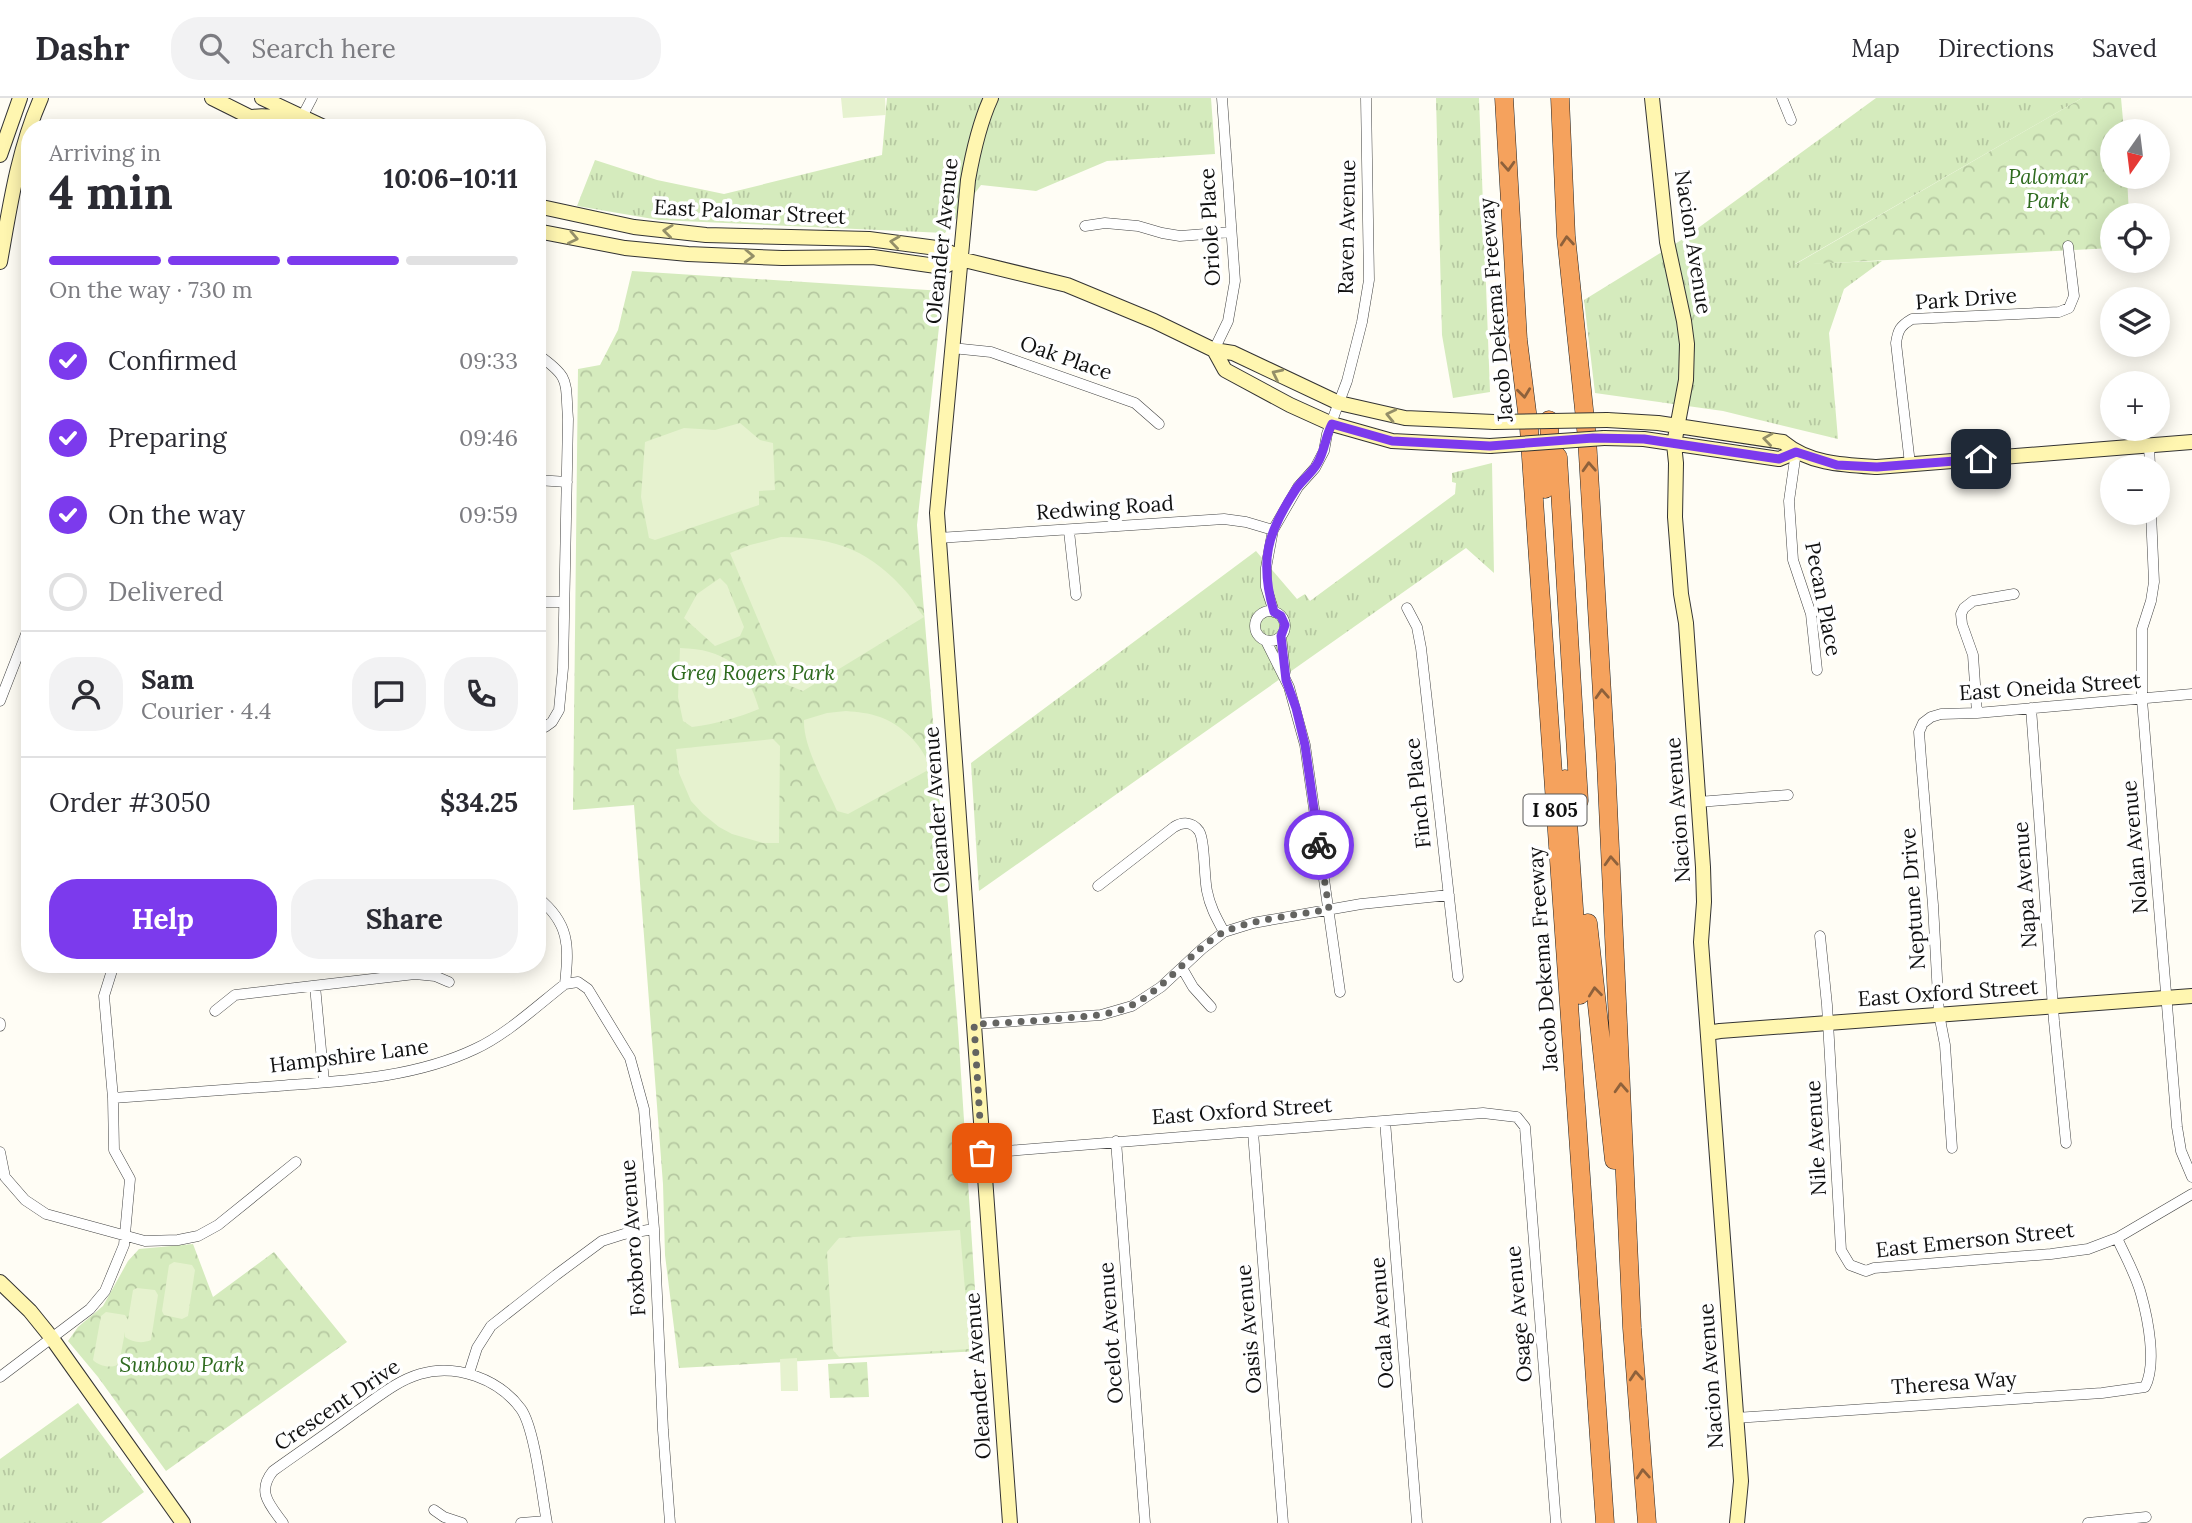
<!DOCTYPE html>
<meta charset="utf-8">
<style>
body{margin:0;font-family:Lora,serif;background:#f2f2f3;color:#2b2b33;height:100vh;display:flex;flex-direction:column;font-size:26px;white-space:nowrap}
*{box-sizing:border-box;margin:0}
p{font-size:23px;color:#7c7c81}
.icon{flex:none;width:38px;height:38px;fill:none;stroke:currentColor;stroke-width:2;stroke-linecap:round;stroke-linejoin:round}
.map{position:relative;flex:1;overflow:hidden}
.panel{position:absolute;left:21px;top:21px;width:525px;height:854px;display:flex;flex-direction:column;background:#fff;border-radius:28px;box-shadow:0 4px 18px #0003}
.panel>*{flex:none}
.needle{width:46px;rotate:194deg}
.buttons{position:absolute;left:2100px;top:21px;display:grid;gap:14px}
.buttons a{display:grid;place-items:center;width:70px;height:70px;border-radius:50%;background:#fff;box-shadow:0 4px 18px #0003;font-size:35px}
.pin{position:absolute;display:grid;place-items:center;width:60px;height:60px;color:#fff;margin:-30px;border-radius:14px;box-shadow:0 4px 10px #0006}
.courier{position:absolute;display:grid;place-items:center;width:70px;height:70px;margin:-35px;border:5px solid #7c3aed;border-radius:50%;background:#fff;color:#222;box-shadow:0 2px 9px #0007}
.summary em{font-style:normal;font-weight:700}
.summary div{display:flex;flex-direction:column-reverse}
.summary{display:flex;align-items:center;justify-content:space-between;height:119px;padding:0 28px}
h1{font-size:46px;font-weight:700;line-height:52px}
.bar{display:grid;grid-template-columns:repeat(4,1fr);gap:10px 7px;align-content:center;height:84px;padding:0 28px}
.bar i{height:9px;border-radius:5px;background:#e1e1e2}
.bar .on{background:#7c3aed}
.bar p{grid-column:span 4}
.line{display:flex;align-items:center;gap:18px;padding:0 28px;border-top:2px solid #e1e1e2}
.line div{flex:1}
.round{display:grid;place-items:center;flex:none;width:74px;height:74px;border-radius:28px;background:#f2f2f3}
ol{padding:0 28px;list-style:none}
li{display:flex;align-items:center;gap:21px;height:77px}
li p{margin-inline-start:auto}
li .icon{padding:7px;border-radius:50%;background:#7c3aed;color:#fff;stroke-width:4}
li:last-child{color:#7c7c81}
li i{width:38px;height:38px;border:4px solid #e1e1e2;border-radius:50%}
.action{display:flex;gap:14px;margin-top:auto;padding:14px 28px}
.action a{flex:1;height:80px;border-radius:28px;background:#7c3aed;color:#fff;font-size:28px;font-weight:700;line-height:80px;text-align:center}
.action a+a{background:#f2f2f3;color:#2b2b33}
header{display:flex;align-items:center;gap:42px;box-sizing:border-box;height:98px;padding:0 35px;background:#fff;border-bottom:2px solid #e1e1e2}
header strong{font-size:33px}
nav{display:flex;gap:38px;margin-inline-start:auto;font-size:24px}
.search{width:490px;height:63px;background:#f2f2f3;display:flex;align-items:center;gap:18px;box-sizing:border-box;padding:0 24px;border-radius:28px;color:#7c7c81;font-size:26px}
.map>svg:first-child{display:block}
</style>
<header>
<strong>Dashr</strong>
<div class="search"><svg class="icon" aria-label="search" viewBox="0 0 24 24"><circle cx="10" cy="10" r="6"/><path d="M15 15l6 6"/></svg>Search here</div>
<nav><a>Map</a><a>Directions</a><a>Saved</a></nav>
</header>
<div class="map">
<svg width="2192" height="1425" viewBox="0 0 2192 1425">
<defs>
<pattern id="grass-tufts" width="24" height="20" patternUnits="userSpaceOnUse" patternTransform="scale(1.75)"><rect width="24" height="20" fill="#d5ebbd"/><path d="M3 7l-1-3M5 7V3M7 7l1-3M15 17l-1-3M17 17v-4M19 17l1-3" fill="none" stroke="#b6c8a1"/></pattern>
<pattern id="park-crowns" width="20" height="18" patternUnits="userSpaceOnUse" patternTransform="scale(1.75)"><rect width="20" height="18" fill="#d5ebbd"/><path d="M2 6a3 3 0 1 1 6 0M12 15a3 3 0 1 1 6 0" fill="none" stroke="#b6c8a1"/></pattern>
</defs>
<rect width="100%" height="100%" fill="#fffdf5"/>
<path fill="url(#grass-tufts)" d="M887,0H1211L1215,56L1107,63L1036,93L981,87L945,135L659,122L577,108L595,62L657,82L724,96L882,57Z
M1436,0H1479L1490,294L1453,300L1442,237Z
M1876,0H2082L1795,166L1882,163L1844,191L1829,235L1838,341L1723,313L1595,295L1584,202L1683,141Z
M1492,365L1494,475L1466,450L979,793L971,665L1256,453L1297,501L1305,496L1310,503L1455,396L1456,385L1452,384V375Z
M78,1305L144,1394L101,1425H0V1361Z"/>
<path fill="url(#park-crowns)" d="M2082,0H2121L2124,33H2112V79H2127L2129,117H2112V150L1794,167Z
M632,173L943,193L917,427L958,930L979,1253L679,1270L665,1157L663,1086L634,707L573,712L578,271L600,267L618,232Z
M193,1146L213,1199L274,1154L347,1244L166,1373L98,1279L68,1243L78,1229L103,1208L128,1163L139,1151Z
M867,1264L869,1299L830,1300L828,1266Z"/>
<path fill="#e6f2cf" d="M841,0H885L886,17L843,20Z
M740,325L760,342L773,345L775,392L759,393V407L655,442L649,440L641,399L645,344L684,330L715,332Z
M781,439C836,439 873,454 908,496C914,503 918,512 924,519L803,593L785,586L730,455L750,447Z
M720,480L727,487L744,529L740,538L715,548L684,520L697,496Z
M680,550C724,551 747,568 759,611C737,620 716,626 692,629L683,623L678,599Z
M846,613C858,614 869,615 880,619C902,627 925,649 930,671L848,716L837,713C826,687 803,650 804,622L827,615Z
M773,641L780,648L779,745H763L732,736L719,729L703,716L691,703L679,675L676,651Z
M960,1132L970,1251L839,1259L833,1252L827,1154L839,1140Z
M174,1164L192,1167L195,1172L188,1218L182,1221L164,1217L162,1213L169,1167Z
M137,1190L155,1192L158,1197L151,1242C142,1246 132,1244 125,1239V1234L119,1266C111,1271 99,1268 93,1262L101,1218L106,1214L125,1217L128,1222L133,1192Z
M797,1260L798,1293H781L780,1261Z"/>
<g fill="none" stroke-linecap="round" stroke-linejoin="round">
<g stroke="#444" stroke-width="11">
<path id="street" d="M1782,0L1791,22
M302,19L312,0
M1085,128L1105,125L1138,128L1162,135L1180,138L1231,134
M952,250L991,254L1135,305L1159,326
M1214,252L1228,223L1235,183L1222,0
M537,256C571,280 565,282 568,321L563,570L559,612L552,624L545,629H537
M2149,347L2150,369
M1796,354L1789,403L1793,462L1811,516L1817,572
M1910,366L1896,245C1898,232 1900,228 1912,221L2059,214L2069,210L2074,198L2068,148
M537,382L567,384
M2151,415L2154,484L2151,503L2142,531V602L2177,1029L2181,1053L2192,1079
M1069,433L1076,497
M938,440L1224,421L1246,424L1273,432
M537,504H564
M1407,510L1417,529L1421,550L1458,879
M1255 528a15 15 0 1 1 30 0a15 15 0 1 1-30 0Z
M1274,514L1266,489V470L1273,432L1298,389L1315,370L1324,353L1327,336L1347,283L1362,224L1369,182L1366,0
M1281,538L1285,574
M1266,543L1289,589L1305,647L1340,894
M0,603L30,526
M2031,610L2054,923L2066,1045
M1977,615L1973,557L1962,526L1961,516L1964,510L1973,503L2014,496
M1698,704L1788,697
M1098,788L1174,729C1182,724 1192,723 1199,733C1205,742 1204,780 1207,793C1210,809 1217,821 1224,834
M537,799C570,825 569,848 565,886
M1820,838L1827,907L1841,1152L1850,1167L1866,1173L1874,1170L2051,1156L2088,1151L2117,1140L2192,1096
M1182,870L1193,889L1211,909
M565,886L578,884L588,891L630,960L644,1011L654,1131L663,1332L670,1425
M315,888L324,984
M215,913L235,897L415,876L435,878L449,884
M0,925V928
M974,926L1101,917L1132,908L1161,889L1202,851L1224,834L1253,825L1361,806L1449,797
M113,1000C168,996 223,992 278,988C344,983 414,980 475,951C506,937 538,907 565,886
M1385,1023L1417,1425
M1253,1034L1283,1425
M1116,1043L1145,1425
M1952,1050L1945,947L1939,916L1933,807L1921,661L1919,634L1923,625L1931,619L1941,616L1977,615L2192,596
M0,1054L5,1079L25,1102L46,1116L145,1143L178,1142L198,1138L218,1127L296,1064
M982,1055L1483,1015L1517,1019L1525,1029L1556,1425
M469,1275L477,1250L491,1228L556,1177L602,1143L624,1136L654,1131
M0,1279L90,1211L105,1193L124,1147L130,1081L114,1052L113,1000L104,898L114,866
M1735,1320L2102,1295L2145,1289C2157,1266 2148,1221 2141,1196C2136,1177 2125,1158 2117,1140
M434,1412L444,1419L462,1425
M283,1425C270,1407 256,1394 273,1373C301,1353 329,1334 356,1314C377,1300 396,1283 420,1276C456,1265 499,1281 521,1311C535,1331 542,1398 547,1425
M521,1425L546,1423
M2088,1425L2146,1419"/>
</g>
<g stroke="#333" stroke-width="16">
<path id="secondary" d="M212,0L272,30
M262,0L326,30
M991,0C979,26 973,54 968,82L937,415L1010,1425
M1652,0L1667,144L1684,223L1687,246L1686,282L1674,346L1676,365L1675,419L1681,496L1686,525L1703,769L1704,804L1701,844L1741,1383L1737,1425
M253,19C270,16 285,23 302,20
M0,57L20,0
M537,108L634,129L706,137L869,141L944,151L960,161L1067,187L1154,223L1214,252L1233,255L1339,305L1405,320L1494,324
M537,133L625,150L688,156L782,160L873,159L943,169L960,161
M0,164C10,108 18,52 41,0
M1214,252L1225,272L1290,307L1332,326L1392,343L1490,348
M1607,322L1658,325L1783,344C1809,366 1844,367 1877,369L2192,344
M1604,340L1644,341L1779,361L1796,354
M1708,935L1720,933L2192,898
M0,1184L30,1213L51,1239L183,1425"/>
</g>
<g stroke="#222" stroke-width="19">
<path id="highway" d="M1504,0L1518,242L1529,330L1605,1425
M1560,0L1566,138L1587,340L1606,664L1632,1230L1647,1425
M1550,350L1558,359L1579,703
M1545,391L1543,361L1550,350L1549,322
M1565,681L1580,897
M1588,825L1614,1062"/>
</g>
<use href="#street" stroke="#fff" stroke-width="10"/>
<use href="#secondary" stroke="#fff6b0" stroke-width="14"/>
<use href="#highway" stroke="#f5a25d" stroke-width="18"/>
<g stroke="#333" stroke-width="16" stroke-linecap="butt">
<path id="secondary-bridge" d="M1494,324L1607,322
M1490,348L1604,340"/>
</g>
<use href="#secondary-bridge" stroke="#fff6b0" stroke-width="14"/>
</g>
<defs><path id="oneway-chevron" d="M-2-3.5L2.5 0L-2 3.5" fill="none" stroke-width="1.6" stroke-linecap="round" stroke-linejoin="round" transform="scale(1.75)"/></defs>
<g stroke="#8e613b">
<use href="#oneway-chevron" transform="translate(1508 68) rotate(87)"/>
<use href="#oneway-chevron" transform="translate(1567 143) rotate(-95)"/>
<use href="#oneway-chevron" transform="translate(1524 295) rotate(83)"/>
<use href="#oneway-chevron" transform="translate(1589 369) rotate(-93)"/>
<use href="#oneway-chevron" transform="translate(1602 596) rotate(-93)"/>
<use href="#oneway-chevron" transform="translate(1611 763) rotate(-93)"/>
<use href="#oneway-chevron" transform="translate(1595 894) rotate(-96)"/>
<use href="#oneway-chevron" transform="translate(1621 990) rotate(-93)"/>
<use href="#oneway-chevron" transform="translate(1636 1278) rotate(-94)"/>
<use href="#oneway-chevron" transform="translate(1643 1376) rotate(-94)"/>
</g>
<g stroke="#948f68">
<use href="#oneway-chevron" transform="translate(668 133) rotate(-173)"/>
<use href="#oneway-chevron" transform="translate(573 140) rotate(12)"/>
<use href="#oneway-chevron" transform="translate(895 144) rotate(-172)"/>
<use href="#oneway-chevron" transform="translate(749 158) rotate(2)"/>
<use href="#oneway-chevron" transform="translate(1277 276) rotate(-154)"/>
<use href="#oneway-chevron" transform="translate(1391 317) rotate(-167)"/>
<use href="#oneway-chevron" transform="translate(1768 341) rotate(-172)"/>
</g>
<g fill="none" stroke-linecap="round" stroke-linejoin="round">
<path stroke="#646461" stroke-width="7" stroke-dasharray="0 12.6" d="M982,1055L974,926C1004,925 1034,923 1064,920C1087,918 1111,918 1132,907C1168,889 1192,851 1224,834C1251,821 1299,817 1329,811L1319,747"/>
<path stroke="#7c3aed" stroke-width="9" d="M1319,747L1305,647L1296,610L1286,582L1281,538L1285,527L1281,518L1274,514C1259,463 1267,435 1296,391C1302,382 1311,376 1317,366C1325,353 1325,339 1332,326L1392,343L1490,348L1593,340L1644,341L1779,361L1796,354L1837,367L1877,369L1981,361"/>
</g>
<g text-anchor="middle" stroke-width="7" stroke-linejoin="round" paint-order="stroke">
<rect fill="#fff" stroke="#585858" stroke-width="2" x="1523.5" y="696.5" width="63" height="31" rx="5"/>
<g font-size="19" font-weight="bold" fill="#111">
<text x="1555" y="719">I 805</text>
</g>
<g font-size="21" font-style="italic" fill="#2f6b1f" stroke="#fff">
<text x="2048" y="86">Palomar<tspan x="2048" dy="24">Park</tspan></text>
<text x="753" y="582">Greg Rogers Park</text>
<text x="182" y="1274">Sunbow Park</text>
</g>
<g font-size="21" fill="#111" stroke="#fff">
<text transform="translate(750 114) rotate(3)" y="7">East Palomar Street</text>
<text transform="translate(1210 129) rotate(-93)" y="7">Oriole Place</text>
<text transform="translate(1347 129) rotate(-89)" y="7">Raven Avenue</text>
<text transform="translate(942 143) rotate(-84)" y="7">Oleander Avenue</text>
<text transform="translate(1693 144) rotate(81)" y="7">Nacion Avenue</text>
<text transform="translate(1966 201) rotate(-4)" y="7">Park Drive</text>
<text transform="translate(1496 212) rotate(-95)" y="7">Jacob Dekema Freeway</text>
<text transform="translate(1066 260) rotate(19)" y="7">Oak Place</text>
<text transform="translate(1105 410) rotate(-4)" y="7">Redwing Road</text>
<text transform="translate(1823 501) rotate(79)" y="7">Pecan Place</text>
<text transform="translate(2050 589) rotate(-4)" y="7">East Oneida Street</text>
<text transform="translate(1418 695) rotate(-96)" y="7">Finch Place</text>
<text transform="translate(937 712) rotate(-94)" y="7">Oleander Avenue</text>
<text transform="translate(1678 712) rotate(-94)" y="7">Nacion Avenue</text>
<text transform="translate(2135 749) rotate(-95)" y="7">Nolan Avenue</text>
<text transform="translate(2025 787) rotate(-94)" y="7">Napa Avenue</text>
<text transform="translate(1913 801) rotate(-94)" y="7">Neptune Drive</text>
<text transform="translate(1543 861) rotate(-94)" y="7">Jacob Dekema Freeway</text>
<text transform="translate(1948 895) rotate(-4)" y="7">East Oxford Street</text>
<text transform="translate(349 958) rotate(-7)" y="7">Hampshire Lane</text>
<text transform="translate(1242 1013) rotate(-4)" y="7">East Oxford Street</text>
<text transform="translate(1816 1040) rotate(-93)" y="7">Nile Avenue</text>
<text transform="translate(633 1140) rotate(-94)" y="7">Foxboro Avenue</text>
<text transform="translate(1975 1142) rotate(-6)" y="7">East Emerson Street</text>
<text transform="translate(1519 1216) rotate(-95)" y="7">Osage Avenue</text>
<text transform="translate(1382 1225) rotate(-94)" y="7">Ocala Avenue</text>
<text transform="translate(1249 1231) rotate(-95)" y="7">Oasis Avenue</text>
<text transform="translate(1111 1235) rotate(-94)" y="7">Ocelot Avenue</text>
<text transform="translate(978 1278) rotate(-94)" y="7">Oleander Avenue</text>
<text transform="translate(1711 1278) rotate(-94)" y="7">Nacion Avenue</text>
<text transform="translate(1954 1285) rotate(-4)" y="7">Theresa Way</text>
<text transform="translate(337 1307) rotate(-34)" y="7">Crescent Drive</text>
</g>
</g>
</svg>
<div class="buttons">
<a><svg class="needle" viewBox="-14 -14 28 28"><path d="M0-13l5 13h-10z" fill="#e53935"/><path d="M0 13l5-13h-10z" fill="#7c7c81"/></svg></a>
<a><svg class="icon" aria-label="locate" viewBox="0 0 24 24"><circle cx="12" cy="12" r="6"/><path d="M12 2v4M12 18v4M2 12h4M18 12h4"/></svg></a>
<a><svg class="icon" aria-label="layers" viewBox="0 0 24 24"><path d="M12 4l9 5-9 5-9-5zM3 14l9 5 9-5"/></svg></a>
<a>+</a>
<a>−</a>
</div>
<div class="pin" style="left:982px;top:1055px;background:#ea580c"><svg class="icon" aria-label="bag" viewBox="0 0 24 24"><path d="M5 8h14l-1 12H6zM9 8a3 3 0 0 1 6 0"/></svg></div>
<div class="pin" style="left:1981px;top:361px;background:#1f2937"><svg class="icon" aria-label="home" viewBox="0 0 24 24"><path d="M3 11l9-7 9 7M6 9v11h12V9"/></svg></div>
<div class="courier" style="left:1319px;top:747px"><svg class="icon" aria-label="bike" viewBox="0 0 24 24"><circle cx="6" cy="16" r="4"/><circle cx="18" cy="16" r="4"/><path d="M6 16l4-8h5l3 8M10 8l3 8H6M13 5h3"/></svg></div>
<section class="panel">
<div class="summary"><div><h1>4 min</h1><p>Arriving in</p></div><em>10:06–10:11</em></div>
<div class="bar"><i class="on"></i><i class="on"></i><i class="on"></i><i></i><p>On the way · 730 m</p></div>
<ol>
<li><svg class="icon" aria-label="check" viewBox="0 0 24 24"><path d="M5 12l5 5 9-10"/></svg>Confirmed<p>09:33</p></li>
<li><svg class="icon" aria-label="check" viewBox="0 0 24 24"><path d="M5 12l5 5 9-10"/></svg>Preparing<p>09:46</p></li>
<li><svg class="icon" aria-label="check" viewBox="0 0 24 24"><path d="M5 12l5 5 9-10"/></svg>On the way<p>09:59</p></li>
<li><i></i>Delivered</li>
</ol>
<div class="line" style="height:126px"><a class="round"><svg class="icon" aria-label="person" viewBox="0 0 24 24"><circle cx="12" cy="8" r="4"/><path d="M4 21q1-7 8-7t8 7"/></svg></a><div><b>Sam</b><p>Courier · 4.4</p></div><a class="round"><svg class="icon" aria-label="chat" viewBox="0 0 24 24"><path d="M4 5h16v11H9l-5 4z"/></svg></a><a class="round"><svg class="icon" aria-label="phone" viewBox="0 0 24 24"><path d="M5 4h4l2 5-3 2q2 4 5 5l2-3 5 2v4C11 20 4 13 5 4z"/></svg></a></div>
<div class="line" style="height:91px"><div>Order #3050</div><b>$34.25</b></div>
<div class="action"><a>Help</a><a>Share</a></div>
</section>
</div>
